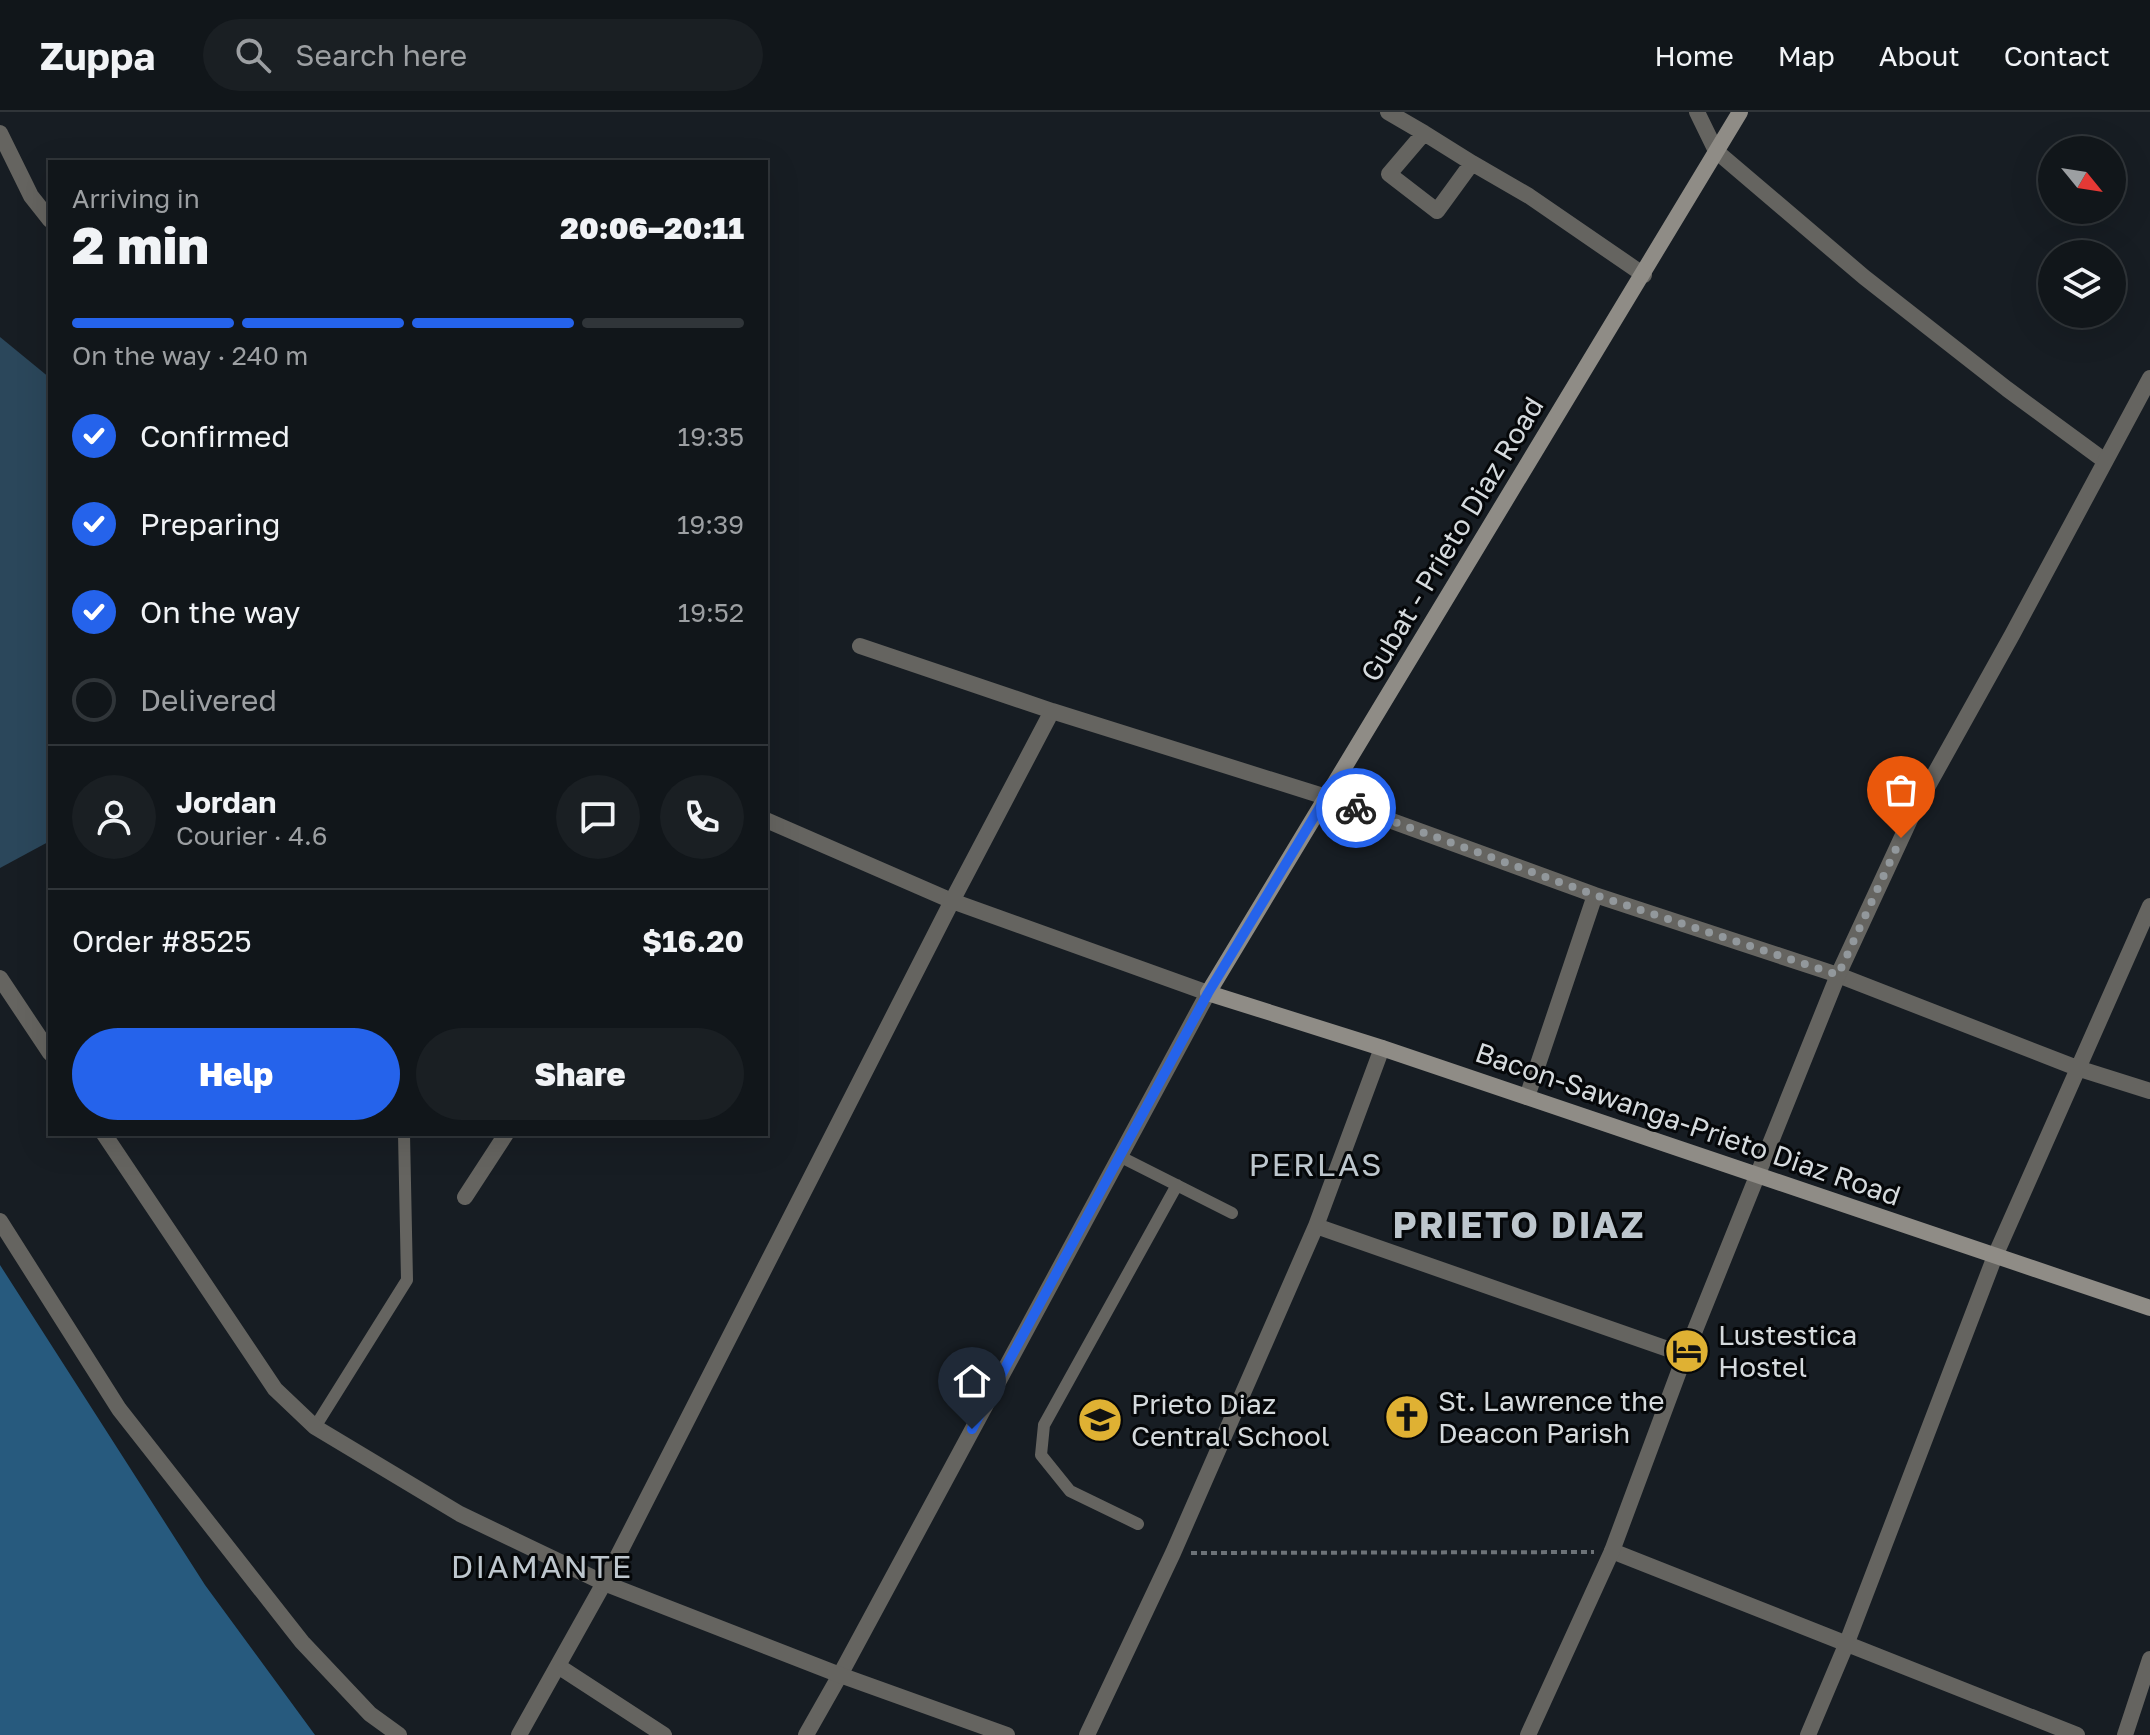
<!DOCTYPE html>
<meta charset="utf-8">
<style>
body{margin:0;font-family:"Golos Text",sans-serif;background:#1a1f23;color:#f1f3f6;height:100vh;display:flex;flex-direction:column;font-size:30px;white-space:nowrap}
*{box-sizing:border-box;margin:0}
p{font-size:26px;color:#9c9fa2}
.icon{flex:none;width:44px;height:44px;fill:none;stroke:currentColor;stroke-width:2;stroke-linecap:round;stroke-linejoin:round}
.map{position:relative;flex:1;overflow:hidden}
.side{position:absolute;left:48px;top:48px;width:720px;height:976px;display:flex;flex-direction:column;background:#11161a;border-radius:0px;box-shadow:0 8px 32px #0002,0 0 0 2px #303539}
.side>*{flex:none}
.needle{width:52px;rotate:120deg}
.tools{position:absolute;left:2038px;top:24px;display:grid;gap:16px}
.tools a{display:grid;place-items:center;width:88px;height:88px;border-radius:50%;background:#11161a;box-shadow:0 8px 32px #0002,0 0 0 2px #303539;font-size:40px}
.pin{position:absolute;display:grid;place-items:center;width:68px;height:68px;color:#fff;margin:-82px -34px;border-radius:50% 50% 50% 0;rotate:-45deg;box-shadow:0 0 8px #0007}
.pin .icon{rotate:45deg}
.courier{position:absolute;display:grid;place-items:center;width:80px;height:80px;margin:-40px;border:6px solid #2563eb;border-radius:50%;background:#fff;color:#222;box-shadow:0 2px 10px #0007}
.overview em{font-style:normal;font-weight:800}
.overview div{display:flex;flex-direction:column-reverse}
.overview{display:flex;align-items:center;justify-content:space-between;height:136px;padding:0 24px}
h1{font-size:52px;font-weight:800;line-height:60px}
.bar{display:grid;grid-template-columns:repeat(4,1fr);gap:12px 8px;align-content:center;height:96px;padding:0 24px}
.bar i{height:10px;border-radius:6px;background:#303539}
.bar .selected{background:#2563eb}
.bar p{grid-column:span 4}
.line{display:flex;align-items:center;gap:20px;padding:0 24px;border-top:2px solid #303539}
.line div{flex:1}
.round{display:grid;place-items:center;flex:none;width:84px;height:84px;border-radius:42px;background:#1a1f23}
ol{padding:0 24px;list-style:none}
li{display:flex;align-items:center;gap:24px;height:88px}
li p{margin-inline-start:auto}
li .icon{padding:8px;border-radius:50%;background:#2563eb;color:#fff;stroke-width:4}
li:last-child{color:#9c9fa2}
li i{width:44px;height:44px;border:4px solid #303539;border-radius:50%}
.cta{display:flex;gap:16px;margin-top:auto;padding:16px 24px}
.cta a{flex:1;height:92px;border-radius:48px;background:#2563eb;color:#fff;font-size:32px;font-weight:800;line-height:92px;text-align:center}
.cta a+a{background:#1a1f23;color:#f1f3f6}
header{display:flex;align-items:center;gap:48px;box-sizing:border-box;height:112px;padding:0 40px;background:#11161a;border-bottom:2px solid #303539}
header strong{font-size:38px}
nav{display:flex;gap:44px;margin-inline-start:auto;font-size:28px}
.search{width:560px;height:72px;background:#1a1f23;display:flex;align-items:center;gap:20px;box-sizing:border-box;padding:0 28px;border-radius:44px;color:#9c9fa2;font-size:30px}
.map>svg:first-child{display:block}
</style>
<header>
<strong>Zuppa</strong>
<div class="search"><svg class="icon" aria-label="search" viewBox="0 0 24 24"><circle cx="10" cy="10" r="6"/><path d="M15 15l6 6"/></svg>Search here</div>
<nav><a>Home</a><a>Map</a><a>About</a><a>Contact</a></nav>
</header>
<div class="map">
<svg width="2150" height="1623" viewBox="0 0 2150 1623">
<rect width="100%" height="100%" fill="#171d23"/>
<path fill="#2b475b" d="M0,225L50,266V729L0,756Z"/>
<path fill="#275a7e" d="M0,1153L205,1473L315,1623H0Z"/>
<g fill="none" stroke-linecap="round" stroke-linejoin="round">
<path stroke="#6c7277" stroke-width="4" stroke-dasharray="6 4" stroke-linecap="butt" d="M1191,1441L1594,1440"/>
<path stroke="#656460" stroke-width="12" d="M1119,1044L1232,1101
M315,1315L407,1168L404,1022
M1138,1412L1070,1379L1041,1343L1044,1313L1177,1073"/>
<path stroke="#656460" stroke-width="16" d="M1388,0L1424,21
M1697,0L1716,39L1864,165L2007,277L2105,349
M0,21L31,84L50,108
M1424,21L1472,51L1437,99L1389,62Z
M1472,51L1529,84L1644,163
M860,534L1052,599L1326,685L1595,783L1838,863L2077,956L2150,979
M766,708L952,789L1208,881L840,1563L806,1623
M0,866L50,941
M1382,936L1316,1114L1685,1243
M1527,985L1595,783
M104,1022L275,1277L315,1315L460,1402L604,1471
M465,1085L506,1022
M0,1109L119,1297L302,1530L370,1602L399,1623
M1612,1439L2077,1623
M558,1554L664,1623
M519,1623L604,1471L952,789L1052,599
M1087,1623L1173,1441L1316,1114
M1808,1623L1846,1533L1995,1144L2150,794
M2125,1623L2150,1547"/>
<path stroke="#656460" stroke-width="16" d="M604,1471L840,1563L1007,1623
M1528,1623L1612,1439L1685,1243L1838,863L1914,699L2012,523L2150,266"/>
<path stroke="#8f8c86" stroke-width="16" d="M1740,0L1208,881L1382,936L2150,1196"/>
</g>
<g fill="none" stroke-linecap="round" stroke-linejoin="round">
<path stroke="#92989c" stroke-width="8" stroke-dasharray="0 14.4" d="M1356,696L1595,783L1838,863L1901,726"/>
<path stroke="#2563eb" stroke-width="10" d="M972,1317L1208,881L1326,685L1356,696"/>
</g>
<defs>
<g id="hotel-disc" transform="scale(2.3)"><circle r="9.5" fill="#dfb133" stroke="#050709"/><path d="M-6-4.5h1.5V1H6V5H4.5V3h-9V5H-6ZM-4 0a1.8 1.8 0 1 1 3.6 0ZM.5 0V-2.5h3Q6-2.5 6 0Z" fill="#111"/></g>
<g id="church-disc" transform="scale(2.3)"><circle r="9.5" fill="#dfb133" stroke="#050709"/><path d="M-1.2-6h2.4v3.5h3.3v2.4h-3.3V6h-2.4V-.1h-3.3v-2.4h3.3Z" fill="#111"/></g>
<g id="school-disc" transform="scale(2.3)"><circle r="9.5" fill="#dfb133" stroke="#050709"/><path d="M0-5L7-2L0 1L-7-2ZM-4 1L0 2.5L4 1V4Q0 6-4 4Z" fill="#111"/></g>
</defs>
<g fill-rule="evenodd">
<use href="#hotel-disc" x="1687" y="1239"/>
<use href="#church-disc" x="1407" y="1305"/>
<use href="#school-disc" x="1100" y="1308"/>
</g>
<g text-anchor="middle" stroke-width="6" stroke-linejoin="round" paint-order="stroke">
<g font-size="28" fill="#d5dadd" stroke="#050709">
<text transform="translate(1452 427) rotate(-59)" y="10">Gubat - Prieto Diaz Road</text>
<text transform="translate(1688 1012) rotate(19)" y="10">Bacon-Sawanga-Prieto Diaz Road</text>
</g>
<g font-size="28" fill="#d5dadd" stroke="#050709" text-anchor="start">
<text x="1718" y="1233">Lustestica<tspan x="1718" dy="32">Hostel</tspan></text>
<text x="1438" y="1299">St. Lawrence the<tspan x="1438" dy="32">Deacon Parish</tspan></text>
<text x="1131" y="1302">Prieto Diaz<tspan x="1131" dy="32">Central School</tspan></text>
</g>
<g font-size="32" letter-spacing="2" fill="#bdc6cd" stroke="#050709">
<text x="1316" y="1064">PERLAS</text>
<text x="542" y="1466">DIAMANTE</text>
</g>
<g font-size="36" font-weight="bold" letter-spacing="2" fill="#bdc6cd" stroke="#050709">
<text x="1519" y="1126">PRIETO DIAZ</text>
</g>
</g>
</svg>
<div class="tools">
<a><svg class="needle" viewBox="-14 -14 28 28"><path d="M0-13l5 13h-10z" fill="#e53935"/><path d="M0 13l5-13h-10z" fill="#9c9fa2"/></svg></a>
<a><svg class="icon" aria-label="layers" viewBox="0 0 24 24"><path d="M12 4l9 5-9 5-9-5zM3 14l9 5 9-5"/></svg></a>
</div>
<div class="pin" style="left:1901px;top:726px;background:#ea580c"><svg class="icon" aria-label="bag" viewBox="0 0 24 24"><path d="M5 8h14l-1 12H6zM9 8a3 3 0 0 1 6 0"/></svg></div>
<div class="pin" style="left:972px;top:1317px;background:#1f2937"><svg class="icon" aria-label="home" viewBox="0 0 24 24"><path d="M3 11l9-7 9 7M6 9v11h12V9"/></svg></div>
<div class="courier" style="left:1356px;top:696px"><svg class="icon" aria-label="bike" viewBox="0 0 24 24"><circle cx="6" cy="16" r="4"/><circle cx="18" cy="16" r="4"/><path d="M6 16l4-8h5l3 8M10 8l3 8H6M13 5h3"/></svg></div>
<section class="side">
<div class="overview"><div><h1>2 min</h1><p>Arriving in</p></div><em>20:06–20:11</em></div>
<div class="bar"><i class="selected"></i><i class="selected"></i><i class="selected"></i><i></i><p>On the way · 240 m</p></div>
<ol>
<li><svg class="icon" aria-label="check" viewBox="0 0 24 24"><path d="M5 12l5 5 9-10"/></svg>Confirmed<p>19:35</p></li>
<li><svg class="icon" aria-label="check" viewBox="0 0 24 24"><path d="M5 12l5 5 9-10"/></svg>Preparing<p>19:39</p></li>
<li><svg class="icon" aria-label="check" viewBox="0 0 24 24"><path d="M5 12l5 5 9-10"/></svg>On the way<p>19:52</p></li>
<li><i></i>Delivered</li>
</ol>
<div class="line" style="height:144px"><a class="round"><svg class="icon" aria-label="person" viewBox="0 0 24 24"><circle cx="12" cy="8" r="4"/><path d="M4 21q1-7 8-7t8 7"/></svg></a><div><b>Jordan</b><p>Courier · 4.6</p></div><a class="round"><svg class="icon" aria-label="chat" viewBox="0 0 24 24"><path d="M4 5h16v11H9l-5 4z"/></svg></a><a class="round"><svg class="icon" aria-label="phone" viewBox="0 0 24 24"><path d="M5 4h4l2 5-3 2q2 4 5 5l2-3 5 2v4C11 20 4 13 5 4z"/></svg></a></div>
<div class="line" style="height:104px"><div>Order #8525</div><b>$16.20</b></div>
<div class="cta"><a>Help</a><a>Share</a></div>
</section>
</div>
